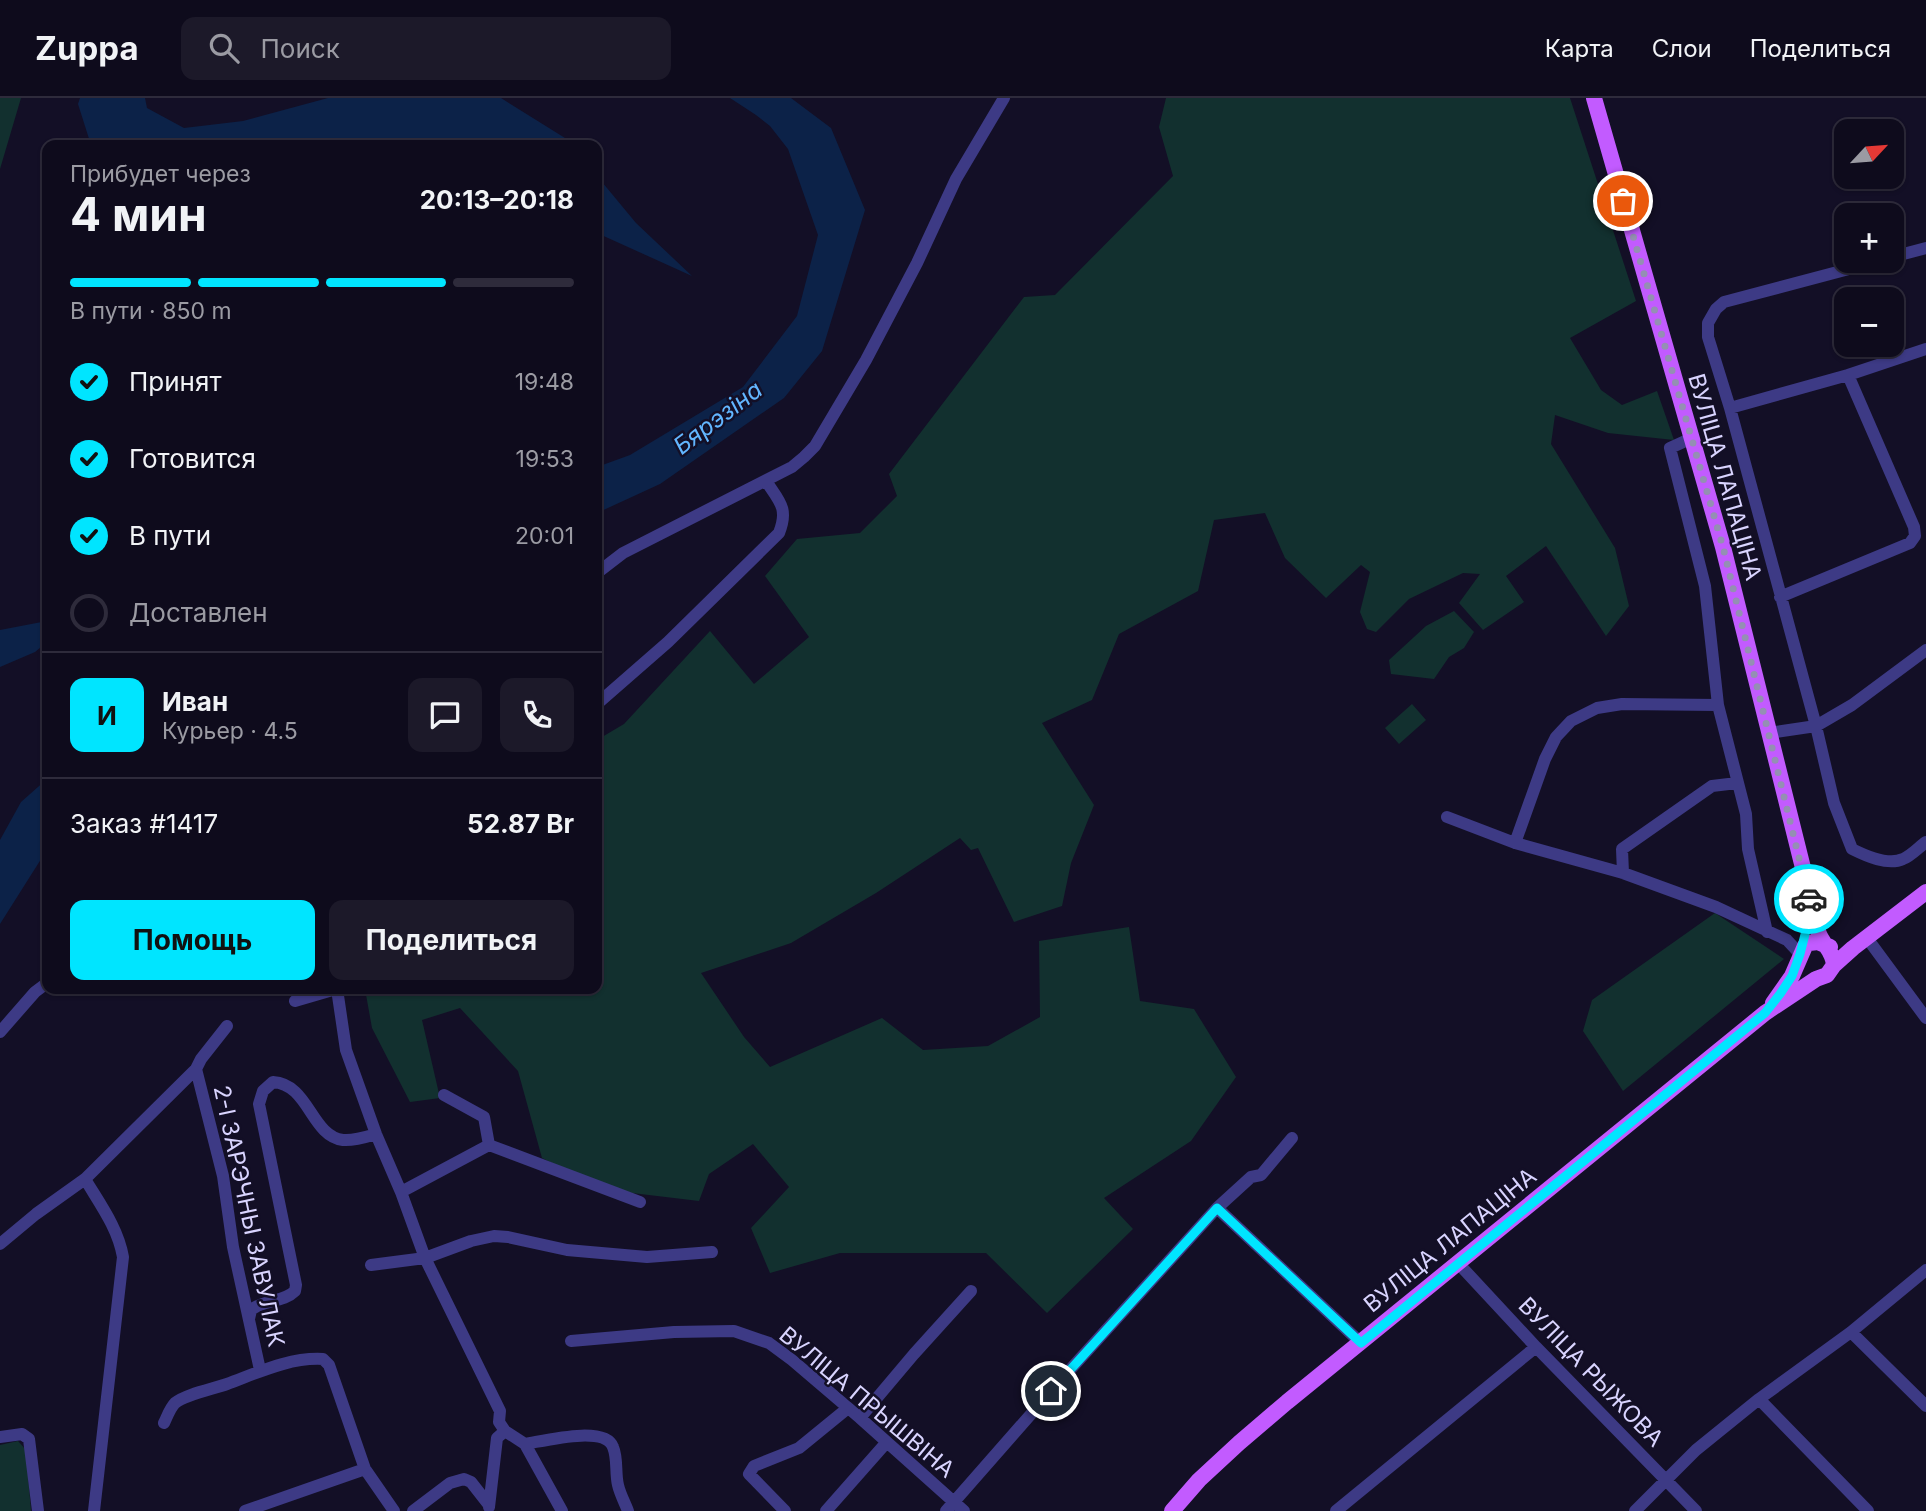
<!DOCTYPE html>
<html lang="ru">
<meta charset="utf-8">
<style>
body{margin:0;font-family:Inter,sans-serif;background:#1c1929;color:#f1f3f6;height:100vh;display:flex;flex-direction:column;font-size:26px;white-space:nowrap}
*{box-sizing:border-box;margin:0}
p{font-size:23px;color:#9b9ba3}
.icon{flex:none;width:38px;height:38px;fill:none;stroke:currentColor;stroke-width:2;stroke-linecap:round;stroke-linejoin:round}
.map{position:relative;flex:1;overflow:hidden}
.panel{position:absolute;left:42px;top:42px;width:560px;height:854px;display:flex;flex-direction:column;background:#0e0b1c;border-radius:14px;box-shadow:0 2px 5px #0004,0 0 0 2px #2e2b3b}
.panel>*{flex:none}
.needle{width:46px;rotate:64deg}
.fabs{position:absolute;left:1834px;top:21px;display:grid;gap:14px}
.fabs a{display:grid;place-items:center;width:70px;height:70px;border-radius:14px;background:#0e0b1c;box-shadow:0 2px 5px #0004,0 0 0 2px #2e2b3b;font-size:35px}
.pin{position:absolute;display:grid;place-items:center;width:60px;height:60px;color:#fff;margin:-30px;border:4px solid #fff;border-radius:50%;box-shadow:0 2px 7px #0007}
.courier{position:absolute;display:grid;place-items:center;width:70px;height:70px;margin:-35px;border:5px solid #00e5ff;border-radius:50%;background:#fff;color:#222;box-shadow:0 2px 9px #0007}
.summary em{font-style:normal;font-weight:700}
.summary div{display:flex;flex-direction:column-reverse}
.summary{display:flex;align-items:center;justify-content:space-between;height:119px;padding:0 28px}
h1{font-size:46px;font-weight:700;line-height:52px}
.bar{display:grid;grid-template-columns:repeat(4,1fr);gap:10px 7px;align-content:center;height:84px;padding:0 28px}
.bar i{height:9px;border-radius:5px;background:#2e2b3b}
.bar .active{background:#00e5ff}
.bar p{grid-column:span 4}
.line{display:flex;align-items:center;gap:18px;padding:0 28px;border-top:2px solid #2e2b3b}
.line div{flex:1}
.round{display:grid;place-items:center;flex:none;width:74px;height:74px;border-radius:14px;background:#1c1929}
ol{padding:0 28px;list-style:none}
li{display:flex;align-items:center;gap:21px;height:77px}
li p{margin-inline-start:auto}
li .icon{padding:7px;border-radius:50%;background:#00e5ff;color:#111;stroke-width:4}
li:last-child{color:#9b9ba3}
li i{width:38px;height:38px;border:4px solid #2e2b3b;border-radius:50%}
.cta{display:flex;gap:14px;margin-top:auto;padding:14px 28px}
.cta a{flex:1;height:80px;border-radius:14px;background:#00e5ff;color:#111;font-size:28px;font-weight:700;line-height:80px;text-align:center}
.cta a+a{background:#1c1929;color:#f1f3f6}
header{display:flex;align-items:center;gap:42px;box-sizing:border-box;height:98px;padding:0 35px;background:#0e0b1c;border-bottom:2px solid #2e2b3b}
header strong{font-size:33px}
nav{display:flex;gap:38px;margin-inline-start:auto;font-size:24px}
.search{width:490px;height:63px;background:#1c1929;display:flex;align-items:center;gap:18px;box-sizing:border-box;padding:0 24px;border-radius:14px;color:#9b9ba3;font-size:26px}
.map>svg:first-child{display:block}
</style>
<header>
<strong>Zuppa</strong>
<div class="search"><svg class="icon" aria-label="search" viewBox="0 0 24 24"><circle cx="10" cy="10" r="6"/><path d="M15 15l6 6"/></svg>Поиск</div>
<nav><a>Карта</a><a>Слои</a><a>Поделиться</a></nav>
</header>
<div class="map">
<svg width="1926" height="1413" viewBox="0 0 1926 1413">
<rect width="100%" height="100%" fill="#130f26"/>
<path fill="#12302f" d="M0,0H21L0,71Z
M1166,0H1570L1636,203L1570,240L1601,292L1622,307L1657,293L1674,342L1608,335L1555,317L1551,346L1615,450L1629,508L1606,538L1546,448L1506,478L1524,504L1483,532L1459,505L1480,476L1463,475L1409,501L1376,534L1367,531L1360,514L1370,474L1361,467L1326,500L1285,460L1265,415L1214,422L1198,493L1119,536L1092,602L1042,625L1094,707L1071,765L1062,808L1014,824L978,750L971,752L960,740L876,795L791,845L701,875L744,939L770,969L882,920L923,952L988,948L1040,919L1039,843L1129,829L1140,903L1194,911L1236,979L1191,1043L1104,1100L1133,1131L1047,1215L986,1155H840L770,1175L751,1130L789,1089L753,1046L709,1076L699,1103L607,1092L542,1060L518,973L460,910L422,922L440,1000L410,1004L372,930L365,891H597V642L624,626L710,533L754,586L809,539L765,478L797,441L860,435L897,398L889,376L1024,199L1055,197L1173,78L1159,29Z
M1454,513L1474,534L1464,550L1449,559L1434,581L1391,576L1389,562L1426,528Z
M1412,606L1426,622L1399,646L1385,630Z
M1715,815L1784,861L1623,993L1583,933L1592,902Z
M18,1343L26,1352L31,1413H0V1347Z"/>
<path fill="#0c2248" d="M80,0H145L147,10L184,30L243,23L328,0H501L565,40L571,47H91L78,6Z
M730,0H791L831,30L865,112L822,253L784,300L660,386L597,415V369L630,357L743,289L797,218L818,137L788,51L770,28L756,17Z
M597,78L636,125L692,178L597,135Z
M47,523V544L35,554L0,569V532Z
M47,681V755L43,758L0,826V742L21,704Z"/>
<g fill="none" stroke-linecap="round" stroke-linejoin="round">
<path stroke="#3d3a85" stroke-width="12" d="M1892,159L1926,150
M1879,163L1724,204L1716,211L1708,225V239L1730,310L1816,628L1834,705L1852,751C1866,758 1888,768 1903,761C1911,758 1919,749 1926,744
M1730,310L1848,277L1926,251
M1692,340L1670,350L1705,488L1718,607L1746,716L1748,751L1767,834
M597,475L623,455L792,369L804,359L815,348L866,262L917,165L956,81L1004,0
M1780,499L1910,445L1915,438L1914,429L1848,277
M597,606L668,544L779,435C789,410 779,403 766,383
M1769,635L1816,628L1852,607L1926,552
M1447,719L1515,745L1623,775L1716,809L1787,842L1800,856
M1515,745L1545,661L1556,639L1571,623L1597,610L1622,606L1718,607
M1623,775L1622,751L1712,688L1737,685
M1867,840L1926,920
M337,891L346,952L376,1036L401,1094L425,1160L500,1313L499,1324L505,1333L525,1346L562,1413
M295,903L336,891
M0,934L35,894L47,885
M196,971L223,1078L233,1149L260,1272
M489,1047L640,1104
M85,1081C100,1106 118,1130 123,1159L94,1413
M401,1094L489,1047L484,1019L444,997
M1217,1110L1361,1245
M0,1146L36,1116L85,1081L196,971L201,961L227,928
M1457,1164L1536,1249L1696,1413
M371,1167L425,1160L471,1143L494,1138L508,1139L567,1152L647,1159L712,1154
M249,1221L251,1212C264,1201 283,1205 295,1193L296,1187L259,1006L263,993L273,984C309,986 311,1038 343,1042C354,1043 366,1039 376,1036
M1851,1234L1926,1308
M571,1243L674,1234L734,1233L769,1245L792,1262L860,1320L964,1413
M1759,1301L1868,1413
M860,1320L914,1256L971,1193
M164,1325C167,1319 170,1310 175,1305C186,1296 213,1291 227,1286C257,1275 290,1259 323,1261L329,1267L365,1371L394,1413
M0,1339L22,1336L29,1341L38,1413
M525,1346C544,1343 605,1327 613,1349C618,1361 615,1375 618,1387C620,1396 625,1405 628,1413
M489,1409L497,1340L505,1333
M245,1413L365,1371
M413,1413L450,1385L464,1381L471,1384L489,1407
M785,1413L749,1376L754,1368L799,1350L848,1310
M826,1413L886,1345
M946,1413L1068,1274L1217,1110L1251,1079L1261,1077L1292,1040
M1336,1413L1536,1249
M1635,1413L1696,1352L1759,1301L1851,1234L1926,1172"/>
<path stroke="#c25bff" stroke-width="16" d="M1594,0L1723,449L1808,790C1810,806 1813,821 1819,836C1824,848 1833,853 1834,867
M1773,905L1792,878L1805,848L1809,845L1818,844L1830,849
M1172,1413L1199,1382L1239,1345L1287,1304L1765,915L1816,881L1827,877L1834,867L1853,850L1926,794"/>
</g>
<g fill="none" stroke-linecap="round" stroke-linejoin="round">
<path stroke="#948fb3" stroke-width="7" stroke-dasharray="0 12.6" d="M1623,103L1723,449L1809,801"/>
<path stroke="#00e5ff" stroke-width="9" d="M1051,1293L1217,1110L1361,1245L1765,915L1780,896L1792,878L1800,856L1811,813L1809,801"/>
</g>
<g text-anchor="middle" stroke-width="5" stroke-linejoin="round" paint-order="stroke">
<g font-size="23" fill="#d9d4ff" stroke="#130f26">
<text transform="translate(1725 379) rotate(74)" y="8">ВУЛІЦА ЛАПАЦІНА</text>
<text transform="translate(249 1118) rotate(78)" y="8">2-І ЗАРЭЧНЫ ЗАВУЛАК</text>
<text transform="translate(1450 1142) rotate(-39)" y="8">ВУЛІЦА ЛАПАЦІНА</text>
<text transform="translate(1591 1274) rotate(46)" y="8">ВУЛІЦА РЫЖОВА</text>
<text transform="translate(867 1304) rotate(40)" y="8">ВУЛІЦА ПРЫШВІНА</text>
</g>
<g font-size="24" font-style="italic" fill="#62b6ff" stroke="#130f26">
<text transform="translate(718 320) rotate(-37)" y="8">Бярэзіна</text>
</g>
</g>
</svg>
<div class="fabs">
<a><svg class="needle" viewBox="-14 -14 28 28"><path d="M0-13l5 13h-10z" fill="#e53935"/><path d="M0 13l5-13h-10z" fill="#9b9ba3"/></svg></a>
<a>+</a>
<a>−</a>
</div>
<div class="pin" style="left:1623px;top:103px;background:#ea580c"><svg class="icon" aria-label="bag" viewBox="0 0 24 24"><path d="M5 8h14l-1 12H6zM9 8a3 3 0 0 1 6 0"/></svg></div>
<div class="pin" style="left:1051px;top:1293px;background:#1f2937"><svg class="icon" aria-label="home" viewBox="0 0 24 24"><path d="M3 11l9-7 9 7M6 9v11h12V9"/></svg></div>
<div class="courier" style="left:1809px;top:801px"><svg class="icon" aria-label="car" viewBox="0 0 24 24"><path d="M5 17H2v-5l4-1 3-4h7l3 4 3 1v5h-3M9 17h6M6 11h13"/><circle cx="7" cy="17" r="2"/><circle cx="17" cy="17" r="2"/></svg></div>
<section class="panel">
<div class="summary"><div><h1>4 мин</h1><p>Прибудет через</p></div><em>20:13–20:18</em></div>
<div class="bar"><i class="active"></i><i class="active"></i><i class="active"></i><i></i><p>В пути · 850 m</p></div>
<ol>
<li><svg class="icon" aria-label="check" viewBox="0 0 24 24"><path d="M5 12l5 5 9-10"/></svg>Принят<p>19:48</p></li>
<li><svg class="icon" aria-label="check" viewBox="0 0 24 24"><path d="M5 12l5 5 9-10"/></svg>Готовится<p>19:53</p></li>
<li><svg class="icon" aria-label="check" viewBox="0 0 24 24"><path d="M5 12l5 5 9-10"/></svg>В пути<p>20:01</p></li>
<li><i></i>Доставлен</li>
</ol>
<div class="line" style="height:126px"><b class="round" style="background:#00e5ff;color:#111">И</b><div><b>Иван</b><p>Курьер · 4.5</p></div><a class="round"><svg class="icon" aria-label="chat" viewBox="0 0 24 24"><path d="M4 5h16v11H9l-5 4z"/></svg></a><a class="round"><svg class="icon" aria-label="phone" viewBox="0 0 24 24"><path d="M5 4h4l2 5-3 2q2 4 5 5l2-3 5 2v4C11 20 4 13 5 4z"/></svg></a></div>
<div class="line" style="height:91px"><div>Заказ #1417</div><b>52.87 Br</b></div>
<div class="cta"><a>Помощь</a><a>Поделиться</a></div>
</section>
</div>
